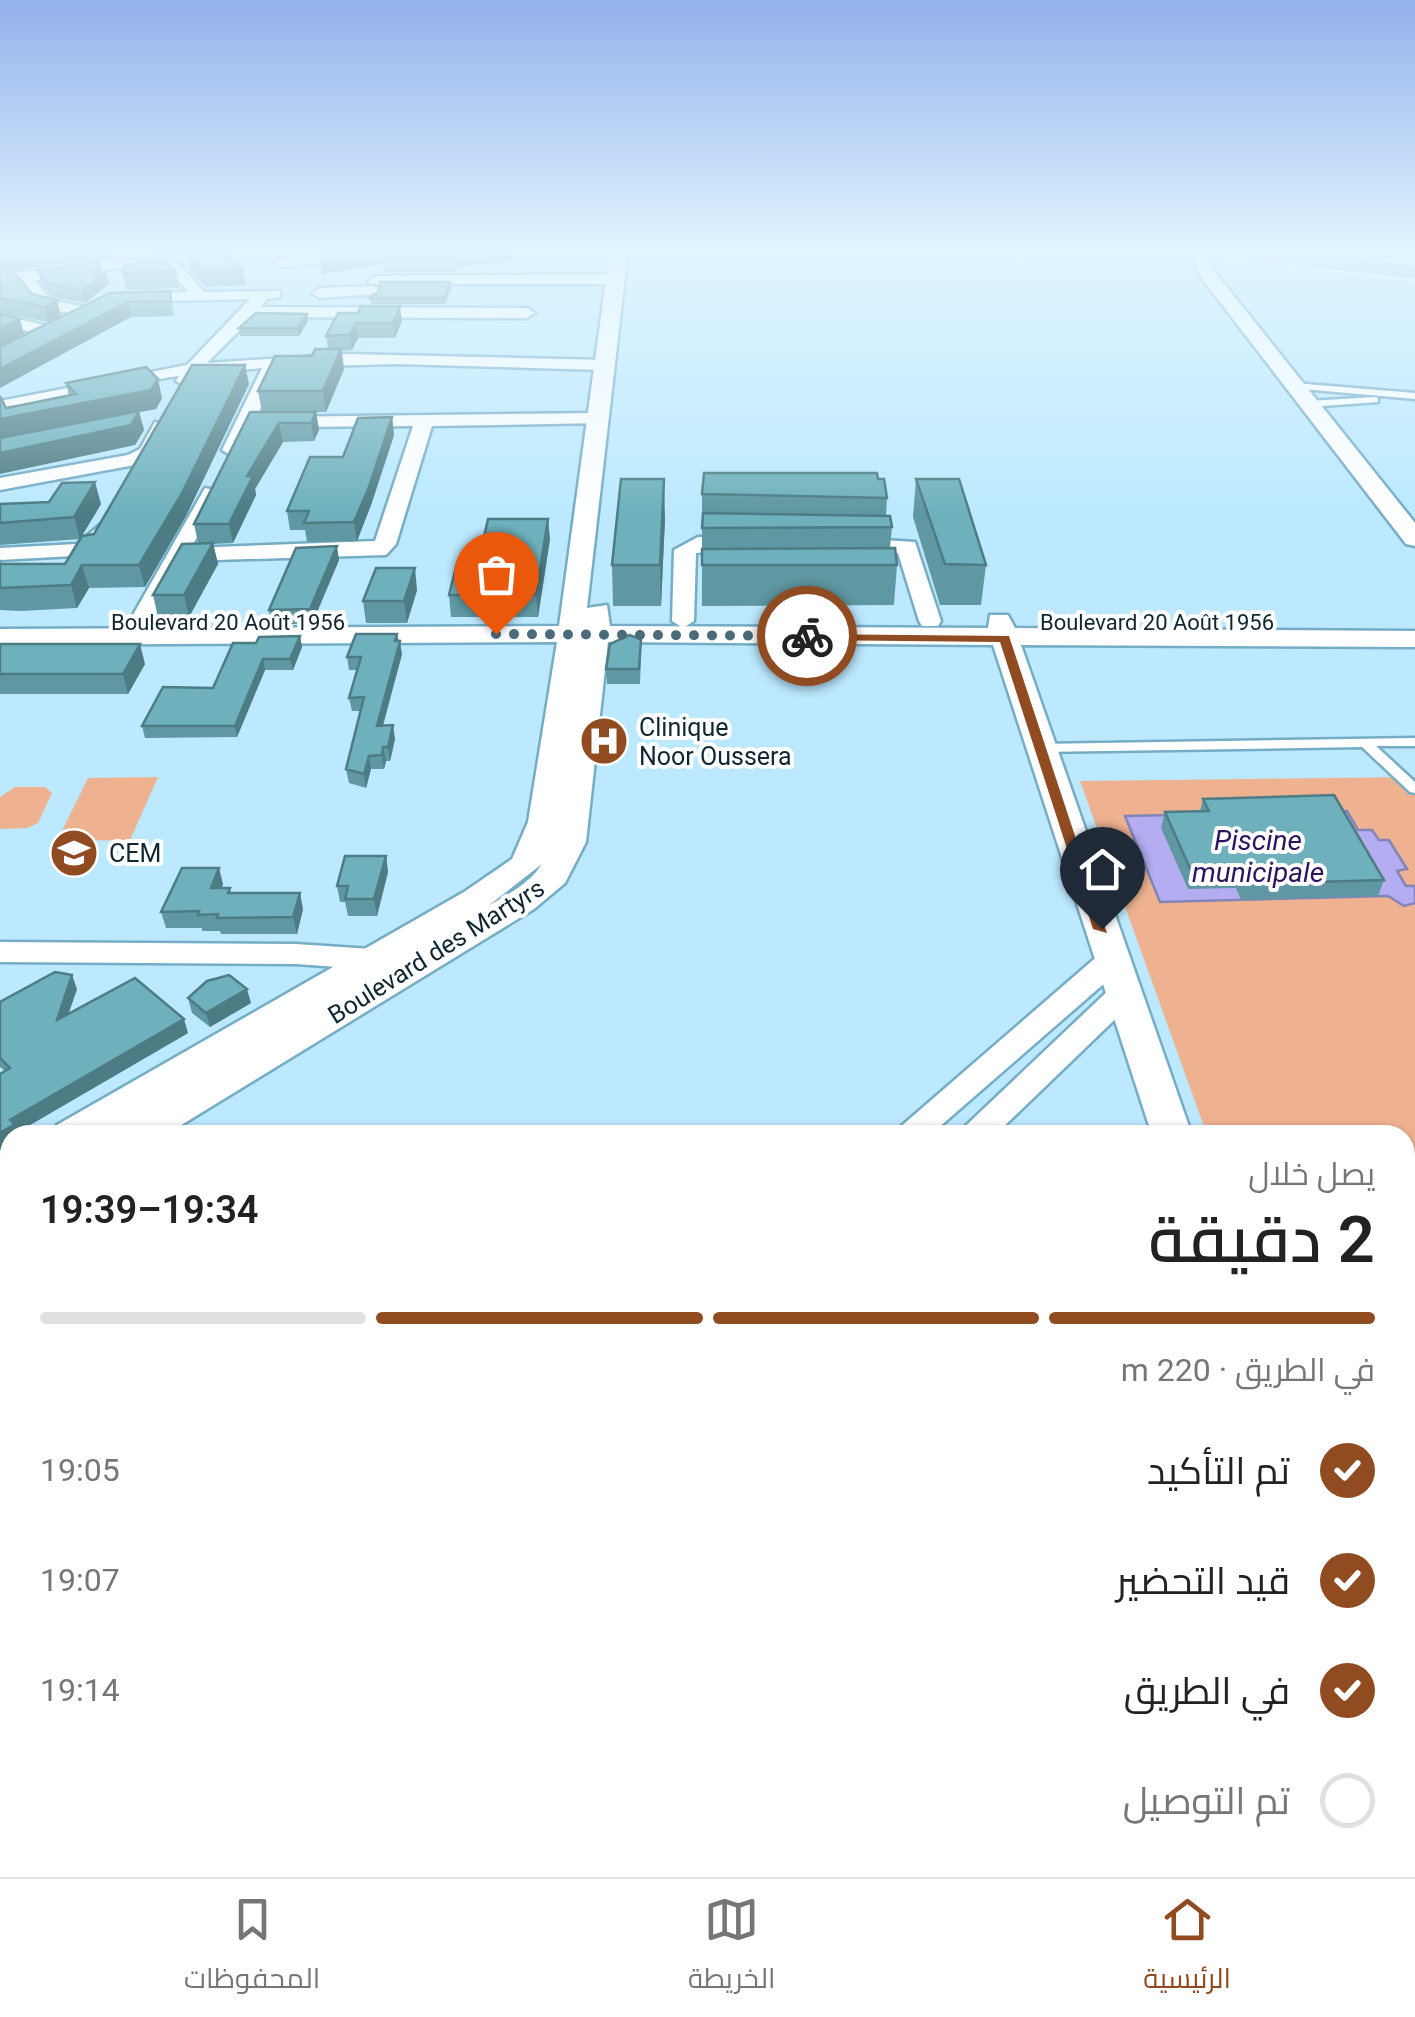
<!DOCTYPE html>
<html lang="ar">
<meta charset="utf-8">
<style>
body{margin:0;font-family:Roboto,Cairo,sans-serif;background:#f2f2f2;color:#222;direction:rtl;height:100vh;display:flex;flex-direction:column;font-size:38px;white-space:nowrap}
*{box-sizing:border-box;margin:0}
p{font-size:32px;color:#767676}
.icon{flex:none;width:55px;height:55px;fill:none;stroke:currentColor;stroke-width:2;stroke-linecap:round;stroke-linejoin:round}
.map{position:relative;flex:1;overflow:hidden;direction:ltr}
.panel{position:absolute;left:0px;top:1125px;width:1415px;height:752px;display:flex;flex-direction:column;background:#fff;border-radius:30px 30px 0 0;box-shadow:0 2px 8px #0004;direction:rtl}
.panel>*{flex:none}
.pin{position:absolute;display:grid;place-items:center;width:85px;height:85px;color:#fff;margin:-102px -42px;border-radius:50% 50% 50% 0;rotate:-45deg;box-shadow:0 0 10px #0007}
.pin .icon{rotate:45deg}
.courier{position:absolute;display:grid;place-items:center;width:100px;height:100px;margin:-50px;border:8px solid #904b21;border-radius:50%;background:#fff;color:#222;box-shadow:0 2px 12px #0007}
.overview em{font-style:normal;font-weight:600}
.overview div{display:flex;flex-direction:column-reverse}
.overview{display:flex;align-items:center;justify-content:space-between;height:170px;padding:0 40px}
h1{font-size:65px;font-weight:600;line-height:75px}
.bar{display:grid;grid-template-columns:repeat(4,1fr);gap:15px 10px;align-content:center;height:120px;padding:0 40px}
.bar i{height:12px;border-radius:8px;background:#e0e0e0}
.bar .current{background:#904b21}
.bar p{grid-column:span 4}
ol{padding:0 40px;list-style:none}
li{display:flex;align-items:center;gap:30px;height:110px}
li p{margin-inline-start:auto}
li .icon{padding:10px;border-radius:50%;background:#904b21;color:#fff;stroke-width:4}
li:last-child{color:#767676}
li i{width:55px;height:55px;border:5px solid #e0e0e0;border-radius:50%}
.tabs{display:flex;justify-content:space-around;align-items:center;height:140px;border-top:2px solid #e0e0e0;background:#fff;font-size:28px;color:#767676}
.tabs a{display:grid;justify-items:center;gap:5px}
.tabs .current{color:#904b21}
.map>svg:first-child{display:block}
</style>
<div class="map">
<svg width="1415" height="1877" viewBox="0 0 1415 1877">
<rect width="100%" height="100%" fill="#bce9ff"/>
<path fill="#efb291" d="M158,777L130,840L57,841L88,778Z
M1415,777V1714L1405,1686V1135H1207L1080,781Z
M15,787H45L52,793L38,823L27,828L0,829V797Z
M0,1694L10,1707V1808L0,1816Z"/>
<path fill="#b4adf2" stroke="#8385b8" stroke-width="2.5" d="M1347,811L1358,830H1372L1379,840H1389L1407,869L1397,871L1406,886H1415V903L1404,906L1388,896L1160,902L1125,816Z"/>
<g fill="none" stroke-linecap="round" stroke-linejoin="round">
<g stroke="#75acc6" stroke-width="5">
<path id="service" d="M1294,383L1415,393V399L1291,388L1290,386Z
M1375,397L1378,398V402L1309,407L1304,404L1309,401Z
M1415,738V746H1376L1415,782V793L1410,792L1362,747L1039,752L1033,748L1039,744Z"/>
</g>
<g stroke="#75acc6" stroke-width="5">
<path id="minor" d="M251,250H286L188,267L181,263Z
M466,250H540L541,252L534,256H472Z
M366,252L368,255L361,259L281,267L274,263L281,259Z
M126,259L177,262L204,292L280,291V297L267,299L261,307L527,308L535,313L527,318L253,317L207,363L347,354L603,360L612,365L603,370L398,364L279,367L242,450L232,456L222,450L262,368L198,374L185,386L176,381L179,376L170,377L0,411V401L187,365L250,299L124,302V296L130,294L188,292L168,269L126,267L35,280L50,300L95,309V315L89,317L39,307L22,282L0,285V275Z
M376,276L614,274L622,279L614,284H371L368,281Z
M372,286L377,288V294L320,298L312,293L320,288Z
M0,315L57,328L59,331L51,336L0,325Z
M597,413L606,419L603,423L432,426L396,544L386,555L184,561L148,627L140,629L129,622L205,488L222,492L191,548L375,541L413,426L279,427L272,425V417Z
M155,422L171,426L154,457L140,464L0,490V478L128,455L140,449Z
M101,524L111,530L91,555L0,560V548L77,544Z
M698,537H742L753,543L742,549L696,553L694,621L683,628L672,621L674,550Z
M853,538L915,542L941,621L938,626H922L919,621L898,553L846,548L842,544Z
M0,942L296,944L371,949L396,959L400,966L385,976L365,969L296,964L0,962Z
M1111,951L1122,954L1126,961L1122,968L930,1135H891L1100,954Z
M1123,984L1134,987L1139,994L1134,1001L995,1135H956L1112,987Z
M60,1868H118L115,1877H56Z
M155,1868H212L209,1877H151Z
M872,1868H929L933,1877H875Z"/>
</g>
<g stroke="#75acc6" stroke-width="5">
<path id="tertiary" d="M610,250H628L587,608L607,605L610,626L988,628L990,615H1008L1015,628L1415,631V647L1021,645L1192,1135H1152L993,645L608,642L586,842L565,883L534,909L165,1135H114L119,1125L103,1135H51L57,1125L464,892L512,859L528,822L557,642L0,645V629L559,626ZM542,864C530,883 507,895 488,906Z
M1190,250H1206L1214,271L1415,523V546L1406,544L1200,276Z
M10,1156V1189L0,1193V1159Z
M10,1192V1227L0,1230V1195Z
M1405,1813L1415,1817V1877H1387L1383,1868H1405Z"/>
</g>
<g stroke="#fff" stroke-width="5">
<path id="primary" d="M1219,250H1283L1415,265V279L1230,257Z"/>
</g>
<use href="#service" fill="#fff" fill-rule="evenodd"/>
<use href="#minor" fill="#fff" fill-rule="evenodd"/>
<use href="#tertiary" fill="#fff" fill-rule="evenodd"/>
<use href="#primary" fill="#89cde8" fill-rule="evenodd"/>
</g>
<path fill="#5f98a2" d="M150,250H235L222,251L243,269L246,285L206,287L190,271L187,255L172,257H156Z
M328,250H513L514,260L457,267L456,272H384L383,264L322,274L320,260Z
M100,262L102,273L106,272L109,284L85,303L52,297L41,283L38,271Z
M176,272L179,288L127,290L123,273Z
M0,273L32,294L61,316L48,322L0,313Z
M450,282L451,288L445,304H371L370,298Z
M170,291L174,316L131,317L110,293Z
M338,313L402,321L395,338H358L352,350L342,351L344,369L326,412H262L258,391L328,349L326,336Z
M308,321L299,336H240L239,328Z
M66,383L162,398L156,409L139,412L144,430L135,445L6,408L69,396Z
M249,384L186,516L145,587L89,588L77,608L21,611L0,610V558L1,564H65Z
M250,412H316L319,430L314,441L283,442L255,489L256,495L233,543L213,544L218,564L189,617H158L153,595L198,543L194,524Z
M392,417L394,435L371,505L357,541L307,542L305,530H290L287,511L343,457Z
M878,479L887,498L886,516L892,527L890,548L897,565L894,605L702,606V494Z
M916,479L986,565L981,605H940L913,517Z
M0,504H101L80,539L0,545Z
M665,518L661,606H613L612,565Z
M550,539L538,617H451L449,595L478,563Z
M339,560L312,624H271L269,610Z
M417,590L407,623H366L363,601Z
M300,636L302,647L293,670H265L237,737L145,738L142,726L213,688L256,643Z
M400,641L402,654L383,726L395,739L390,761H386L384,769H371L366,788L349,783L346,769L361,711H352L349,698L357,670H349L347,657Z
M0,644L145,664L128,694H0Z
M641,654L640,684H607L606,669Z
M1203,799L1384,880L1378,896L1241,900L1236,888L1188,889L1161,828L1165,812L1200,811Z
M386,856L388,872L377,916H348L345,902H340L337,886Z
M223,884L221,888H230L231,893L303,909L297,934H221L220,931H202V928H166L161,912Z
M77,989L68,1014L188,1033L18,1132L19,1135H10V1144L0,1150L5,1071L0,1067V1002Z
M188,998L251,1003L210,1027L192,1013Z"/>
<path fill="#4d7c84" d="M58,250H116L112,257L0,272V257Z
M170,250H235L172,257Z
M386,250L383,258V264L322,274L320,260Z
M481,250H513L514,260L457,267L456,272L455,257L456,253Z
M100,262L103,274L106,272L109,284L85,303L82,291Z
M57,300L61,316L48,322L45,307Z
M128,302L131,317L0,388V369Z
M400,306L402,321L395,338L393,323Z
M307,314L308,321L299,336L298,328Z
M20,319L24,334L0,346V328Z
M356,323L358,338L352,350L350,335Z
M341,349L344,369L326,412L323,391Z
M245,365L249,384L186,516L145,587L139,565Z
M158,379L162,398L156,409L139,412L144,430L135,445L0,474V419Z
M316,412L319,430L314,441L311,423Z
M392,417L394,435L371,505L357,541L354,522Z
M279,423L283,442L255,489L256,495L233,543L229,524L247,476Z
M664,479L665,518L661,606L660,565Z
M95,482L101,504L80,539L74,517Z
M548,519L550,539L538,617L536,595Z
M213,543L218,564L189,617L184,595Z
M337,546L339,560L312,624L310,609Z
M82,565L89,588L77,608L71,585Z
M415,568L417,590L407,623L404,601Z
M397,634L402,654L379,739L377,726Z
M300,636L302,647L293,670L290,659Z
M140,644L145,664L128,694L123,674Z
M263,659L265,670L237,737L235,726Z
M393,725L395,739L390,761L388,747Z
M383,747L386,761L384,769L382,755Z
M369,756L371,769L366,788L364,774Z
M386,856L388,872L377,916L374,899Z
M219,868L223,884L216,904L211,888Z
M300,893L303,909L297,934L293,917Z
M72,975L77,989L62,1033L57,1020Z
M247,989L251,1003L210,1027L206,1013Z
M184,1019L188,1033L18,1132L19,1135H10V1144L0,1150V1133L10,1120Z
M10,1588V1611L1,1595Z"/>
<path fill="#6eb1bc" stroke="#4d7c84" stroke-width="2.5" d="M0,250H58L0,257Z
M213,250H220L243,269L202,270L187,254Z
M334,250H384L320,260L322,252Z
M386,250H481L456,253L455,257L383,258Z
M165,259L176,272L123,273L124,265Z
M100,262L93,274L106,272L82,291L49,284L38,271Z
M14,272L32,294L57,300L45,307L0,298V273Z
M380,282H450L445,298H370L379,291Z
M170,291L171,301L128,302L0,369V347L110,293Z
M361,306H400L393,323H356L350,335L326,336L338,313H358Z
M256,313L307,314L298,328H239Z
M0,314L20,319L0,328Z
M315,349H341L323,391H258L275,356H312Z
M192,365H245L181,495L139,565H82L71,585L0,588V564H65L82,536L94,534Z
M146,367L158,379L151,390L0,419V396L6,408L22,405L76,394L66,383Z
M139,411L131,425L0,453V438Z
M250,412H316L311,423H279L247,476H253L229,524H194Z
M392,417L369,487L354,522L304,523L309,511H287L310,457H343L358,418Z
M704,473H877L878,479H884L887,498L702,494Z
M621,479H664L660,565H612Z
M916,479H959L986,565L945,564Z
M95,482L74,517L0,523V504L49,502L62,483Z
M703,513L890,516L892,527L702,528Z
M488,519H548L536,595H449L457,563H478Z
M213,543L184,595H153L182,544Z
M337,546L310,609L269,610L296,548Z
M895,548L897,565H702V549Z
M376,568H415L404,601H363Z
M356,634H397L395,641H400L377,726L393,725L388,747H383L382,755L369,756L364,774L346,769L364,697L349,698L361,657H347Z
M629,635L641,639L639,669H606L610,644Z
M300,636L290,659H263L235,726H142L163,687L213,688L233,643H256L259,637Z
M0,644H140L123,674H0Z
M1334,795L1384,880L1246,884L1240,872L1192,873L1165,812L1209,811L1203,799Z
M345,856H386L374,899H345L348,886H337Z
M182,868H219L211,888H230L228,893H300L293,917L217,918L218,914L198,915L199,911L161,912Z
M55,972L72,975L57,1020L135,978L184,1019L10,1120L15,1124L0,1133V1074L10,1068L0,1058V1002Z
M229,975L247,989L206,1013L188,998L207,981Z
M10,1349V1369L0,1356Z
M10,1484V1588L1,1595L0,1492Z"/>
<linearGradient id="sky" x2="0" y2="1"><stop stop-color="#93b1ec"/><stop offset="0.49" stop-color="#e1f5ff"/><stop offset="1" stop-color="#e1f5ff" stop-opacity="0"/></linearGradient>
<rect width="1415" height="512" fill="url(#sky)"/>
<path fill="#904b21" d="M803,634L1009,636L1107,933L1093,929L1000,642L807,640Z"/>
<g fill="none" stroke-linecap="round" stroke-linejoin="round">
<path stroke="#4c6b7a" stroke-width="10" stroke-dasharray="0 18" d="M496,634L807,636"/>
</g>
<defs>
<g id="hospital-disc" transform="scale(2.5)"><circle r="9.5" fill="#904b21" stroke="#fff"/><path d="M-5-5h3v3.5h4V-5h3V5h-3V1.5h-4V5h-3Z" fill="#fff"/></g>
<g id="school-disc" transform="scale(2.5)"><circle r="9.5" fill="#904b21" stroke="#fff"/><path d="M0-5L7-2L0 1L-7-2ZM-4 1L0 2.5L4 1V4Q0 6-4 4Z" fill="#fff"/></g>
</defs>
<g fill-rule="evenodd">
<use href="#hospital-disc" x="604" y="741"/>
<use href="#school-disc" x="74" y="853"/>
</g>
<g text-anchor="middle" stroke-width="8" stroke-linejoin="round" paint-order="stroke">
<g font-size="22" fill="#102732" stroke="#fff">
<text x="228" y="630">Boulevard 20 Août 1956</text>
<text x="1157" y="630">Boulevard 20 Août 1956</text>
</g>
<g font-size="25" fill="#102732" stroke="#fff" text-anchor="start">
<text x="639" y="736">Clinique<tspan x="639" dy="29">Noor Oussera</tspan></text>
<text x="109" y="862">CEM</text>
</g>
<g font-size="25" fill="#102732" stroke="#fff">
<text transform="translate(436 951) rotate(-32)" y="9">Boulevard des Martyrs</text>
</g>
<g font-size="28" font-style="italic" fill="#2c1463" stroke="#fff">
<text x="1258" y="850">Piscine<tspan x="1258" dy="32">municipale</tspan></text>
</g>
</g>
</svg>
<div class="pin" style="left:496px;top:634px;background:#ea580c"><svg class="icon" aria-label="bag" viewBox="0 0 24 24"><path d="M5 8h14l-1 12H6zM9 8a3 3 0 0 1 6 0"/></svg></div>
<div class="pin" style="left:1102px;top:929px;background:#1f2937"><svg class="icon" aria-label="home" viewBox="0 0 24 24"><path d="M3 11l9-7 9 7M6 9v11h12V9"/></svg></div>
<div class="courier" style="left:807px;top:636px"><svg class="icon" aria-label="bike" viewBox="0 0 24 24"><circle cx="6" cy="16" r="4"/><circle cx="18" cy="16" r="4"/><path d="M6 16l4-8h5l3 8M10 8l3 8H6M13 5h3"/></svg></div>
<section class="panel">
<div class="overview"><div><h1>2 دقيقة</h1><p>يصل خلال</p></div><em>19:34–19:39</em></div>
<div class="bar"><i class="current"></i><i class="current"></i><i class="current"></i><i></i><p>في الطريق · 220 m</p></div>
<ol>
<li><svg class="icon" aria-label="check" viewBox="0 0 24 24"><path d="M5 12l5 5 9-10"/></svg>تم التأكيد<p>19:05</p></li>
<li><svg class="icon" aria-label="check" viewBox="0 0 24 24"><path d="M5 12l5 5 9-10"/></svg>قيد التحضير<p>19:07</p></li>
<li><svg class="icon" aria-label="check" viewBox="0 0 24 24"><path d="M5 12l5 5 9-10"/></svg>في الطريق<p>19:14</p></li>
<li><i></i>تم التوصيل</li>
</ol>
</section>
</div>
<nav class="tabs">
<a class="current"><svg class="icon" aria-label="home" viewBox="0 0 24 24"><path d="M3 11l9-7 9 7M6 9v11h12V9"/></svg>الرئيسية</a>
<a><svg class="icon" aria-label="map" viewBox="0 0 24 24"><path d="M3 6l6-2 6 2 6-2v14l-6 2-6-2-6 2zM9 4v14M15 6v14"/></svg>الخريطة</a>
<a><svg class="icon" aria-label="saved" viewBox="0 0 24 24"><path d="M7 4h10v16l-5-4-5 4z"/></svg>المحفوظات</a>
</nav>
